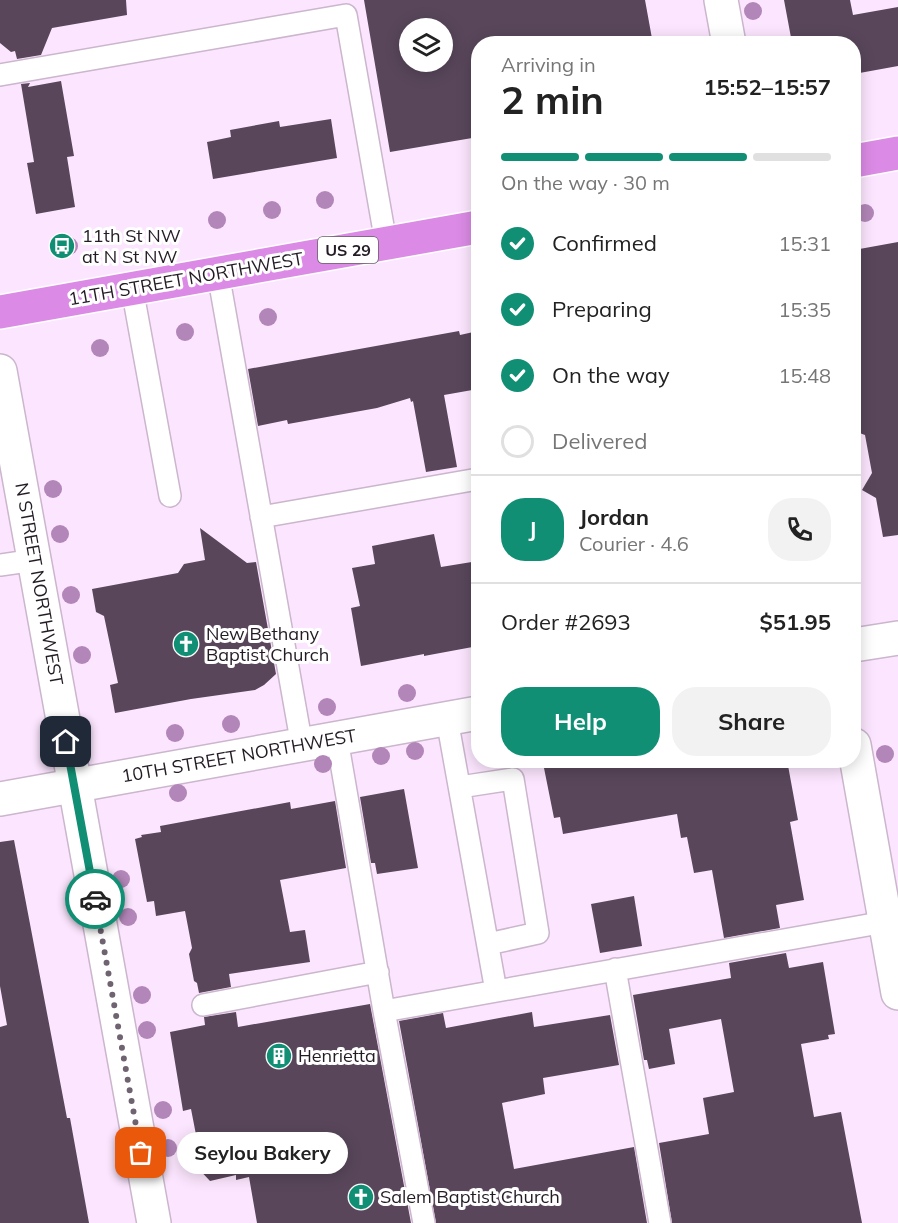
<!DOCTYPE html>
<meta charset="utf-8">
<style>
body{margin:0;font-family:Mulish,sans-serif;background:#f2f2f2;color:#222;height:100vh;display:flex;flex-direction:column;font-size:22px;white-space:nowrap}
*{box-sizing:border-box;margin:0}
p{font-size:20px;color:#767676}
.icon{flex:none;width:33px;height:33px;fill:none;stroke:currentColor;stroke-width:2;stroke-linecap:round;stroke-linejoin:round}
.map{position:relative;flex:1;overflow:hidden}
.sheet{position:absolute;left:471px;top:36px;width:390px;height:732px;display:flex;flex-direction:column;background:#fff;border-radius:24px;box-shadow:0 3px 15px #0003}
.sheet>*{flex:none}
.buttons{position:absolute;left:399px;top:18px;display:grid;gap:12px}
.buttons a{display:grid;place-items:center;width:54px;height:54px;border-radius:50%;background:#fff;box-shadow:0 3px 15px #0003;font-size:30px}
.pin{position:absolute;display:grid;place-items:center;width:51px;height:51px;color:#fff;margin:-26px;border-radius:12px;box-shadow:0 3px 9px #0006}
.courier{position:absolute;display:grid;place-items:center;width:60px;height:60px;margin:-30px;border:4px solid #118f74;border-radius:50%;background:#fff;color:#222;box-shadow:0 2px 8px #0007}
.bubble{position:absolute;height:42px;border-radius:21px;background:#fff;box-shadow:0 3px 15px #0003;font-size:20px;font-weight:700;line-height:42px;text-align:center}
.summary em{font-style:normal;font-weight:700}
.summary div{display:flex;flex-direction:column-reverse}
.summary{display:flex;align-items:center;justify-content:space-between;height:102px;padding:0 30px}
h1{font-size:39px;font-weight:700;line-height:45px}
.bar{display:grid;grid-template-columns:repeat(4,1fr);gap:9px 6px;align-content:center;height:72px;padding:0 30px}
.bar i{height:8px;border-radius:4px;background:#e0e0e0}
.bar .on{background:#118f74}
.bar p{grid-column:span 4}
.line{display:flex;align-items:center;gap:15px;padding:0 30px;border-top:2px solid #e0e0e0}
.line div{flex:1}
.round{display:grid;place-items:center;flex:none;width:63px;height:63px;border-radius:24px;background:#f2f2f2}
ol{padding:0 30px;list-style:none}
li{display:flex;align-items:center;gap:18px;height:66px}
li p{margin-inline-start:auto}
li .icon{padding:6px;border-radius:50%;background:#118f74;color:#fff;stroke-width:4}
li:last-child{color:#767676}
li i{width:33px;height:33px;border:3px solid #e0e0e0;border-radius:50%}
.button{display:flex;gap:12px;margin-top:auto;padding:12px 30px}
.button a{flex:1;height:69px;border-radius:24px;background:#118f74;color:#fff;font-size:24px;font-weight:700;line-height:69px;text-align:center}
.button a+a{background:#f2f2f2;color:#222}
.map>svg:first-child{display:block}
</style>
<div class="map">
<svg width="898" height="1223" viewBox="0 0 898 1223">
<rect width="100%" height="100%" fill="#fce6ff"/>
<path fill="#59465b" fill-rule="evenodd" d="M0,0H126L127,15L52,28L41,55L17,59L15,51L11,52L0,43Z
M364,0H645L653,44H478V137L390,152ZM410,28H442V62H410Z
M784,0H850L853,15L898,7V66L854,74V44L792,43Z
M61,81L74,156L67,157L75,207L36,214L27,163L34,162L21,84L30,83L28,87Z
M331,119L337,158L213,179L207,142L231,137L230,130L279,121L280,127Z
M898,242V535L883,537L876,498L862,490L872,473L865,435L854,431V420L859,413L854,381V250Z
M459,331L460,335L478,331V389L444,395L457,467L426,472L413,401L411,402L410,398L377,408L288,424L287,420L258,426L248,369Z
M200,528L247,563L256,562L276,674L264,685L255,690L191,699L115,713L110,685L118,683L104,616L96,612L92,589L178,573L184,564L205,560Z
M434,534L441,567L478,561V646L424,656V654L361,666L351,608L360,606L352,568L375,564L372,546Z
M553,760H787L798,820L790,822L804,900L776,905L780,928L724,938L712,870L694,873L687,837L681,838L677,814L563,834L560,817L554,818L544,768L554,766Z
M404,789L418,868L377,874L375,863H371L360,797Z
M335,801L346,868L280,880L290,932L305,930L310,962L229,974L231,987L199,993L197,983L194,981L189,954L192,948L185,911L156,916L154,901L147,902L135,839L142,837L141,835L161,832L160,826L290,802L291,809Z
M14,840L67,1118H70L89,1223H0V1027L7,1025L0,986V842Z
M634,896L642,946L600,953L591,904Z
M786,953L789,968L823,962L835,1034L828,1035L829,1039L801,1044L814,1117L841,1112L862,1223H672L659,1143L709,1134L703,1098L734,1092L721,1019L669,1029L675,1064L649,1069L647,1060H644L633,995L731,978L729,963Z
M370,1004L411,1223H257L249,1177L236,1180V1175L210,1181L196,1166L192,1158L198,1145L191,1109L183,1111L170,1032L205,1025L204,1017L236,1012L238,1027Z
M532,1012L534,1027L610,1015L619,1065L543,1078L545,1094L502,1103L514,1169L634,1147L647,1223H436L399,1021L443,1013L446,1028Z"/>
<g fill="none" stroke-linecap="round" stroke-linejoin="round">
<g stroke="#cbb6cd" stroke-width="24">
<path id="lane" d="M0,75L346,15L386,243
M218,273L302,746
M132,288L170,496
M261,517L478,479
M0,565L35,560
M447,719L496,991
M337,739L384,1011L424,1223
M460,787L513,779L538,933L488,944
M615,969L660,1223
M203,1005L378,972
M384,1011L885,922"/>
</g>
<g stroke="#cbb6cd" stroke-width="36">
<path id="street" d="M0,371L154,1223"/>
</g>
<g stroke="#cbb6cd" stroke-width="36">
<path id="secondary" d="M721,0L729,44
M854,645L898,638
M854,745L898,993
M0,799L478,713"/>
</g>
<g stroke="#fff" stroke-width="36">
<path id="highway" d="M854,161L898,153
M0,312L478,227"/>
</g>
<use href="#lane" stroke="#fff" stroke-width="21"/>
<use href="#street" stroke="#fff" stroke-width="33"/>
<use href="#secondary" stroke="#fff" stroke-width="33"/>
<use href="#highway" stroke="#db8be5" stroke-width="33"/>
</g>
<g fill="#b286b8">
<circle cx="753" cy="11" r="9"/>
<circle cx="325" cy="200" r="9"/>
<circle cx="272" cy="210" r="9"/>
<circle cx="865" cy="213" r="9"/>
<circle cx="217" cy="220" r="9"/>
<circle cx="69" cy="246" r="9"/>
<circle cx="268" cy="317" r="9"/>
<circle cx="185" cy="332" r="9"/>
<circle cx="100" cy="348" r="9"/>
<circle cx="53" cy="489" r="9"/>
<circle cx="60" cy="534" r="9"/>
<circle cx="71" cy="595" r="9"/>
<circle cx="82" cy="655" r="9"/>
<circle cx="407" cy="693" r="9"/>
<circle cx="327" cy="707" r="9"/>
<circle cx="231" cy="724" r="9"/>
<circle cx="175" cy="733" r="9"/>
<circle cx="415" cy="751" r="9"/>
<circle cx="885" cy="754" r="9"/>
<circle cx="381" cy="756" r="9"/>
<circle cx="323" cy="764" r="9"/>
<circle cx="178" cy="793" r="9"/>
<circle cx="121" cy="879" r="9"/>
<circle cx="128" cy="917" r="9"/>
<circle cx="142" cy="995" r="9"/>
<circle cx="147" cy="1030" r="9"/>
<circle cx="163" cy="1110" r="9"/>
<circle cx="168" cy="1148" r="9"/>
</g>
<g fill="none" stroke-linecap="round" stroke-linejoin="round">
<path stroke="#706371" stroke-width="6" stroke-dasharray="0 10.8" d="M95,899L141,1153"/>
<path stroke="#118f74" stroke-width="8" d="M66,742L95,899"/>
</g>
<defs>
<g id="bus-disc" transform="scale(1.35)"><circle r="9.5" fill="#118f74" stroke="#fff"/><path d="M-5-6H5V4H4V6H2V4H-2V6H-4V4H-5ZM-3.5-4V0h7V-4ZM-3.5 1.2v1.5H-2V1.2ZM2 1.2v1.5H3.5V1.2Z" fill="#fff"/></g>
<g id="church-disc" transform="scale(1.35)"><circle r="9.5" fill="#118f74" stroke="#fff"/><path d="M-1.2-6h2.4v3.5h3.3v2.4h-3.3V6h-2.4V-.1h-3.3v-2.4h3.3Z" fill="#fff"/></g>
<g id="building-disc" transform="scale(1.35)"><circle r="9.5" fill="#118f74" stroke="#fff"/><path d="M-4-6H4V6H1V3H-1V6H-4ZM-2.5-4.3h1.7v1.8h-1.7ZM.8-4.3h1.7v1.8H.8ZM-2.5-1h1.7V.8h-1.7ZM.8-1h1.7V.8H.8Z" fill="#fff"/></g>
</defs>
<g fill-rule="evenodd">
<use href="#bus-disc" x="62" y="246"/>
<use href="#church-disc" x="186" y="644"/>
<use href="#building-disc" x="279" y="1056"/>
<use href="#church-disc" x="361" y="1197"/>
</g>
<g text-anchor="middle" stroke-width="6" stroke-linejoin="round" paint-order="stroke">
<rect fill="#fff" stroke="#666066" stroke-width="1.5" x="318" y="237" width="60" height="26" rx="4.5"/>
<g font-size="16" font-weight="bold" fill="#241c25">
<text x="348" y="256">US 29</text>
</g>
<g font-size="18" fill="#241c25" stroke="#fff" text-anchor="start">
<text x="82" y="242">11th St NW<tspan x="82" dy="21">at N St NW</tspan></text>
<text x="206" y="640">New Bethany<tspan x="206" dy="21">Baptist Church</tspan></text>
<text x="298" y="1062">Henrietta</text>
<text x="380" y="1203">Salem Baptist Church</text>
</g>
<g font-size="18" fill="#241c25" stroke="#fff">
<text transform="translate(186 279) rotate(-10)" y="6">11TH STREET NORTHWEST</text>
<text transform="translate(39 584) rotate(80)" y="6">N STREET NORTHWEST</text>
<text transform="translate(239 756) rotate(-10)" y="6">10TH STREET NORTHWEST</text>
</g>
</g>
</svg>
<div class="buttons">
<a><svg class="icon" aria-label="layers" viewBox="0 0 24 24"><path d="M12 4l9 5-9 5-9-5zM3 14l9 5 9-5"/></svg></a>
</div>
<div class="pin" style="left:141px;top:1153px;background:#ea580c"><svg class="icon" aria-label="bag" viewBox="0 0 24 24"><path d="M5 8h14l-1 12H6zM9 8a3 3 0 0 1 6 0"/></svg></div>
<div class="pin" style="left:66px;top:742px;background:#1f2937"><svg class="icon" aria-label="home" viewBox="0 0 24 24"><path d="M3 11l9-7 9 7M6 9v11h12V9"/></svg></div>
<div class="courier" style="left:95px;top:899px"><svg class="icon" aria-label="car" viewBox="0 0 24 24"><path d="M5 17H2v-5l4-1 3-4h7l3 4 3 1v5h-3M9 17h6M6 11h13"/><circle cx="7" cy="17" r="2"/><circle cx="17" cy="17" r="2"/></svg></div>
<div class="bubble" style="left:177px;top:1132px;width:171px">Seylou Bakery</div>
<section class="sheet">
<div class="summary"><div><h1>2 min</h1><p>Arriving in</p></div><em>15:52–15:57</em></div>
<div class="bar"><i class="on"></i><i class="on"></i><i class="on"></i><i></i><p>On the way · 30 m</p></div>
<ol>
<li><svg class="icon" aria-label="check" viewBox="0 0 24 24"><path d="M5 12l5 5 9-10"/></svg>Confirmed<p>15:31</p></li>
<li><svg class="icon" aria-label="check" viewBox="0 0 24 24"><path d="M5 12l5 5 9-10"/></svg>Preparing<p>15:35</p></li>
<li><svg class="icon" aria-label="check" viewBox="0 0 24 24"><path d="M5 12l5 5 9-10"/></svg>On the way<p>15:48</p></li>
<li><i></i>Delivered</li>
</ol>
<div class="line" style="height:108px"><b class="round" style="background:#118f74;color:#fff">J</b><div><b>Jordan</b><p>Courier · 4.6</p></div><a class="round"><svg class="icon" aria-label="phone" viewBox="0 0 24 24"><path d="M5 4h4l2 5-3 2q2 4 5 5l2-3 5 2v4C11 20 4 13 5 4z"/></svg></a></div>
<div class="line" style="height:78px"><div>Order #2693</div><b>$51.95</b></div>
<div class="button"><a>Help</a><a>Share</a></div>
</section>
</div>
